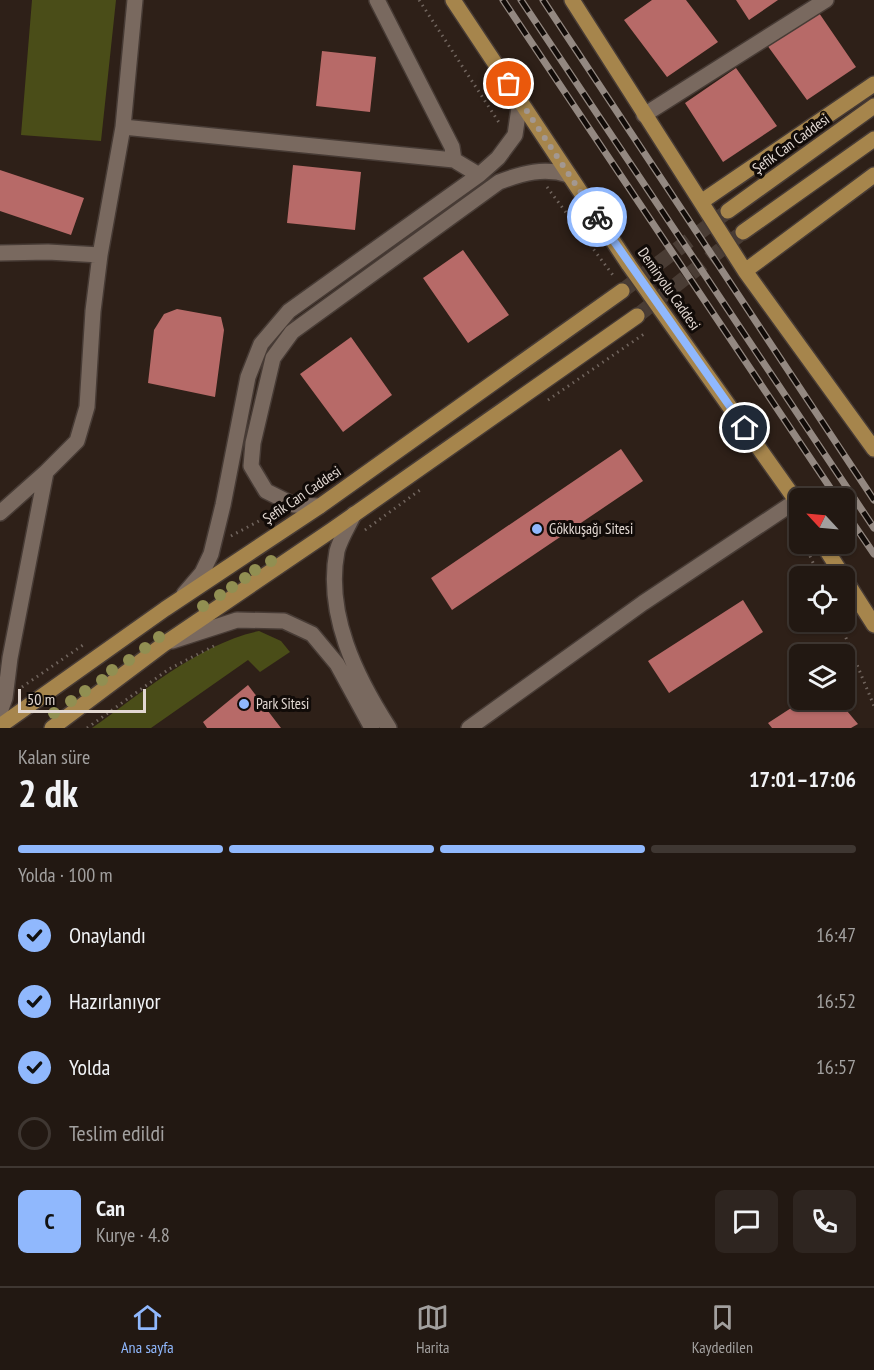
<!DOCTYPE html>
<html lang="tr">
<meta charset="utf-8">
<style>
body{margin:0;font-family:"PT Sans Narrow",sans-serif;background:#2e2520;color:#f1f3f6;height:100vh;display:flex;flex-direction:column;font-size:22px;white-space:nowrap}
*{box-sizing:border-box;margin:0}
p{font-size:20px;color:#a2a09f}
.icon{flex:none;width:33px;height:33px;fill:none;stroke:currentColor;stroke-width:2;stroke-linecap:round;stroke-linejoin:round}
.map{position:relative;height:728px;overflow:hidden}
.sheet{display:flex;flex-direction:column;background:#221812;flex:1}
.sheet>*{flex:none}
.needle{width:39px;rotate:296deg}
.fabs{position:absolute;left:789px;top:488px;display:grid;gap:12px}
.fabs a{display:grid;place-items:center;width:66px;height:66px;border-radius:9px;background:#221812;box-shadow:0 2px 4px #0004,0 0 0 2px #3f3732;font-size:30px}
.scale{position:absolute;left:18px;bottom:15px;width:128px;box-sizing:border-box;padding-left:6px;border:3px solid #e2d8d2;border-top:0;font-size:16px;line-height:21px;white-space:nowrap;color:#e2d8d2;-webkit-text-stroke:4px #110b08;paint-order:stroke}
.pin{position:absolute;display:grid;place-items:center;width:51px;height:51px;color:#fff;margin:-26px;border:3px solid #fff;border-radius:50%;box-shadow:0 2px 6px #0007}
.courier{position:absolute;display:grid;place-items:center;width:60px;height:60px;margin:-30px;border:4px solid #90b8fd;border-radius:50%;background:#fff;color:#222;box-shadow:0 2px 8px #0007}
.summary em{font-style:normal;font-weight:700}
.summary div{display:flex;flex-direction:column-reverse}
.summary{display:flex;align-items:center;justify-content:space-between;height:102px;padding:0 18px}
h1{font-size:39px;font-weight:700;line-height:45px}
.bar{display:grid;grid-template-columns:repeat(4,1fr);gap:9px 6px;align-content:center;height:72px;padding:0 18px}
.bar i{height:8px;border-radius:4px;background:#3f3732}
.bar .active{background:#90b8fd}
.bar p{grid-column:span 4}
.line{display:flex;align-items:center;gap:15px;padding:0 18px;border-top:2px solid #3f3732}
.line div{flex:1}
.round{display:grid;place-items:center;flex:none;width:63px;height:63px;border-radius:9px;background:#2e2520}
ol{padding:0 18px;list-style:none}
li{display:flex;align-items:center;gap:18px;height:66px}
li p{margin-inline-start:auto}
li .icon{padding:6px;border-radius:50%;background:#90b8fd;color:#111;stroke-width:4}
li:last-child{color:#a2a09f}
li i{width:33px;height:33px;border:3px solid #3f3732;border-radius:50%}
.dock{display:flex;justify-content:space-around;align-items:center;height:84px;border-top:2px solid #3f3732;background:#221812;font-size:16px;color:#a2a09f}
.dock a{display:grid;justify-items:center;gap:3px}
.dock .active{color:#90b8fd}
.map>svg:first-child{display:block}
</style>
<div class="map">
<svg width="874" height="728" viewBox="0 0 874 728">
<rect width="100%" height="100%" fill="#2e2018"/>
<path fill="#4a4d18" d="M32,0H116L101,141L21,135Z
M259,631L281,641L290,652L260,672L248,660L151,728H92C140,694 200,643 259,631Z"/>
<path fill="#b76a68" d="M652,0H686L718,42L667,77L624,20Z
M736,0H778L749,20Z
M817,10L856,67L807,100L767,45Z
M322,51L376,57L370,112L316,106Z
M736,68L777,126L723,162L685,103Z
M293,165L361,172L355,230L287,223Z
M0,170L84,198L71,235L0,211Z
M463,250L509,315L468,343L423,278Z
M177,309L221,317L224,330L215,397L148,383L154,330L164,314Z
M351,337L392,395L343,432L300,374Z
M621,449L643,481L452,610L431,578Z
M743,600L763,632L669,693L648,661Z
M248,685L281,728H207L203,722Z
M805,699H837L858,724L851,728H772L768,723Z"/>
<g fill="none" stroke-linecap="round" stroke-linejoin="round">
<path stroke="#493c34" stroke-width="15" stroke-dasharray="15 8" stroke-linecap="butt" d="M622,291L728,211
M637,316L743,232"/>
<g stroke="#473b35" stroke-width="18">
<path id="minor" d="M377,0L452,147L454,160
M644,115L826,0
M123,127L454,160L479,175
M0,253L48,252L100,255
M320,506L294,505L266,491L251,466L253,443L273,358L292,332L499,182C523,173 544,167 569,175
M0,513L46,472
M354,514C349,525 340,539 337,551C325,614 356,677 389,728
M184,594L202,573L211,554L223,505L248,377L261,344L289,311L479,175L498,158L515,135L520,101
M172,641L237,620L284,621L312,634L337,664L372,728
M0,712L5,698L10,658L46,472L77,441L87,407L93,311L100,255L123,127L135,0
M469,728L643,603L796,501"/>
</g>
<g stroke="#473b35" stroke-width="18">
<path id="major" d="M453,0L629,265L800,506
M572,0L745,271L874,449
M701,202L874,84
M728,211L874,106
M743,232L874,139
M745,271L874,175
M822,543L843,576
M844,578L874,625
M0,726L165,609L320,506L622,291
M52,728L164,644L332,530L637,316"/>
</g>
<path stroke="#71655e" stroke-width="3" stroke-dasharray="1.5 4.5" stroke-linecap="butt" d="M419,0L500,124
M547,187L615,278
M548,400L644,334
M307,489L320,485
M794,519L800,533
M365,530L420,490
M231,536L270,515L273,510
M810,556L819,576
M839,621L874,706
M22,687L83,645
M87,728L169,669L214,646"/>
<use href="#minor" stroke="#79695f" stroke-width="15"/>
<use href="#major" stroke="#a6854c" stroke-width="15"/>
<g stroke="#938881" stroke-width="7">
<path id="rail" d="M503,0L837,498
M521,0L874,528
M543,0L874,500
M844,510L874,554"/>
</g>
<use href="#rail" stroke="#110b08" stroke-width="4.5" stroke-dasharray="14" stroke-linecap="butt"/>
</g>
<g fill="#918f52">
<circle cx="271" cy="561" r="6"/>
<circle cx="255" cy="570" r="6"/>
<circle cx="245" cy="578" r="6"/>
<circle cx="232" cy="587" r="6"/>
<circle cx="220" cy="595" r="6"/>
<circle cx="203" cy="606" r="6"/>
<circle cx="159" cy="637" r="6"/>
<circle cx="145" cy="648" r="6"/>
<circle cx="129" cy="660" r="6"/>
<circle cx="112" cy="670" r="6"/>
<circle cx="102" cy="680" r="6"/>
<circle cx="85" cy="691" r="6"/>
<circle cx="71" cy="701" r="6"/>
<circle cx="54" cy="713" r="6"/>
</g>
<g fill="none" stroke-linecap="round" stroke-linejoin="round">
<path stroke="#a39891" stroke-width="6" stroke-dasharray="0 10.8" d="M509,84L597,217"/>
<path stroke="#90b8fd" stroke-width="8" d="M597,217L745,428"/>
</g>
<g fill="#90b8fd" stroke="#110b08" stroke-width="2">
<circle cx="537" cy="529" r="6"/>
<circle cx="244" cy="704" r="6"/>
</g>
<g text-anchor="middle" stroke-width="6" stroke-linejoin="round" paint-order="stroke">
<g font-size="15" fill="#e2d8d2" stroke="#110b08">
<text transform="translate(791 144) rotate(-36)" y="5">Şefik Can Caddesi</text>
<text transform="translate(669 289) rotate(55)" y="5">Demiryolu Caddesi</text>
<text transform="translate(302 495) rotate(-34)" y="5">Şefik Can Caddesi</text>
</g>
<g font-size="15" fill="#e2d8d2" stroke="#110b08" text-anchor="start">
<text x="549" y="534">Gökkuşağı Sitesi</text>
<text x="256" y="709">Park Sitesi</text>
</g>
</g>
</svg>
<div class="fabs">
<a><svg class="needle" viewBox="-14 -14 28 28"><path d="M0-13l5 13h-10z" fill="#e53935"/><path d="M0 13l5-13h-10z" fill="#a2a09f"/></svg></a>
<a><svg class="icon" aria-label="locate" viewBox="0 0 24 24"><circle cx="12" cy="12" r="6"/><path d="M12 2v4M12 18v4M2 12h4M18 12h4"/></svg></a>
<a><svg class="icon" aria-label="layers" viewBox="0 0 24 24"><path d="M12 4l9 5-9 5-9-5zM3 14l9 5 9-5"/></svg></a>
</div>
<div class="scale">50 m</div>
<div class="pin" style="left:509px;top:84px;background:#ea580c"><svg class="icon" aria-label="bag" viewBox="0 0 24 24"><path d="M5 8h14l-1 12H6zM9 8a3 3 0 0 1 6 0"/></svg></div>
<div class="pin" style="left:745px;top:428px;background:#1f2937"><svg class="icon" aria-label="home" viewBox="0 0 24 24"><path d="M3 11l9-7 9 7M6 9v11h12V9"/></svg></div>
<div class="courier" style="left:597px;top:217px"><svg class="icon" aria-label="bike" viewBox="0 0 24 24"><circle cx="6" cy="16" r="4"/><circle cx="18" cy="16" r="4"/><path d="M6 16l4-8h5l3 8M10 8l3 8H6M13 5h3"/></svg></div>
</div>
<section class="sheet">
<div class="summary"><div><h1>2 dk</h1><p>Kalan süre</p></div><em>17:01–17:06</em></div>
<div class="bar"><i class="active"></i><i class="active"></i><i class="active"></i><i></i><p>Yolda · 100 m</p></div>
<ol>
<li><svg class="icon" aria-label="check" viewBox="0 0 24 24"><path d="M5 12l5 5 9-10"/></svg>Onaylandı<p>16:47</p></li>
<li><svg class="icon" aria-label="check" viewBox="0 0 24 24"><path d="M5 12l5 5 9-10"/></svg>Hazırlanıyor<p>16:52</p></li>
<li><svg class="icon" aria-label="check" viewBox="0 0 24 24"><path d="M5 12l5 5 9-10"/></svg>Yolda<p>16:57</p></li>
<li><i></i>Teslim edildi</li>
</ol>
<div class="line" style="height:108px"><b class="round" style="background:#90b8fd;color:#111">C</b><div><b>Can</b><p>Kurye · 4.8</p></div><a class="round"><svg class="icon" aria-label="chat" viewBox="0 0 24 24"><path d="M4 5h16v11H9l-5 4z"/></svg></a><a class="round"><svg class="icon" aria-label="phone" viewBox="0 0 24 24"><path d="M5 4h4l2 5-3 2q2 4 5 5l2-3 5 2v4C11 20 4 13 5 4z"/></svg></a></div>
</section>
<nav class="dock">
<a class="active"><svg class="icon" aria-label="home" viewBox="0 0 24 24"><path d="M3 11l9-7 9 7M6 9v11h12V9"/></svg>Ana sayfa</a>
<a><svg class="icon" aria-label="map" viewBox="0 0 24 24"><path d="M3 6l6-2 6 2 6-2v14l-6 2-6-2-6 2zM9 4v14M15 6v14"/></svg>Harita</a>
<a><svg class="icon" aria-label="saved" viewBox="0 0 24 24"><path d="M7 4h10v16l-5-4-5 4z"/></svg>Kaydedilen</a>
</nav>
